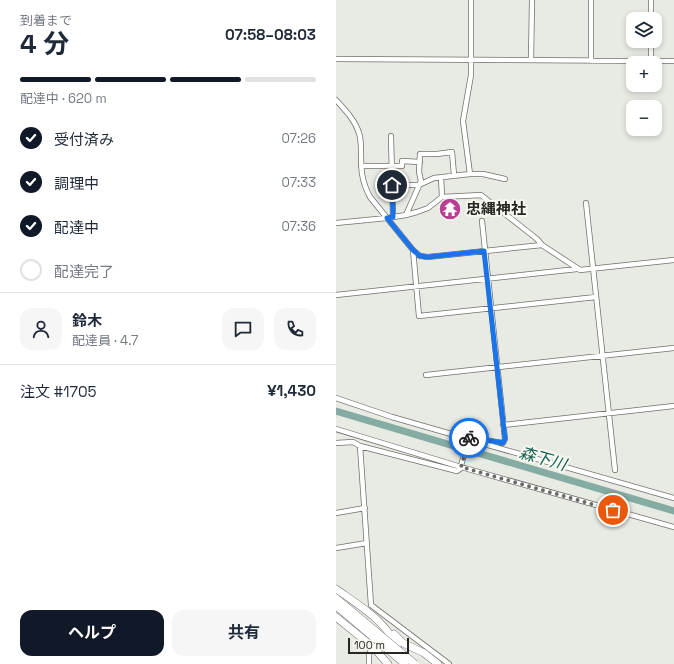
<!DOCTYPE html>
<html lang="ja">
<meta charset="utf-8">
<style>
body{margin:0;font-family:"Space Grotesk","Noto Sans JP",sans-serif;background:#f6f6f7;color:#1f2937;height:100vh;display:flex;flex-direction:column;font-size:15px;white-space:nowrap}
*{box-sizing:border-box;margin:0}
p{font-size:13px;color:#747a83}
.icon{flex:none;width:22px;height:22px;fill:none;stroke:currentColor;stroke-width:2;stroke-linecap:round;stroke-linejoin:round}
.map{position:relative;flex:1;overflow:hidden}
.details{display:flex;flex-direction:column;background:#fff;width:336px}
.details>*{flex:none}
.tools{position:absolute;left:290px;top:12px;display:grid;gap:8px}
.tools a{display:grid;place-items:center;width:36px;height:36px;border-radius:8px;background:#fff;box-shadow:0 2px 6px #0003;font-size:20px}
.scale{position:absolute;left:12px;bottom:10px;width:61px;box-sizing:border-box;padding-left:4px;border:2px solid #262724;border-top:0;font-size:11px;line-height:14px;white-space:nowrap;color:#262724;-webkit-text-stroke:3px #f6f8f0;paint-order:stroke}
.pin{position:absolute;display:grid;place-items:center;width:34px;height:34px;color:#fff;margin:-17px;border:2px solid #fff;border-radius:50%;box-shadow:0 1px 4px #0007}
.courier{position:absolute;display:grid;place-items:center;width:40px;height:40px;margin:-20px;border:3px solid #1a73e8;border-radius:50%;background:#fff;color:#222;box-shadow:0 1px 5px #0007}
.headline em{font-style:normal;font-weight:700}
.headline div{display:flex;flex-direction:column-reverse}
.headline{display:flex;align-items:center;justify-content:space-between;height:68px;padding:0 20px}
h1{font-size:26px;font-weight:700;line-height:30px}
.bar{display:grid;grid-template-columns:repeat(4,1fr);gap:6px 4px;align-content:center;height:48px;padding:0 20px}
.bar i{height:5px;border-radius:3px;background:#e0e1e3}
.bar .active{background:#111827}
.bar p{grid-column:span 4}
.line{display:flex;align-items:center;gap:10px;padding:0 20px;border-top:1px solid #e0e1e3}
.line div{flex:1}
.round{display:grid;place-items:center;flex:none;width:42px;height:42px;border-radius:12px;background:#f6f6f7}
ol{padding:0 20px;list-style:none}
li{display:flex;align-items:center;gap:12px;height:44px}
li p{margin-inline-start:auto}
li .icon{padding:4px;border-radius:50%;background:#111827;color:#fff;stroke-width:4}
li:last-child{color:#747a83}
li i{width:22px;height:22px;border:2px solid #e0e1e3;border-radius:50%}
.primary-button{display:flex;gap:8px;margin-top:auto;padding:8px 20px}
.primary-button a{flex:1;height:46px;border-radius:12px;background:#111827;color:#fff;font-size:16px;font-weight:700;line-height:46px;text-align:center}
.primary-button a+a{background:#f6f6f7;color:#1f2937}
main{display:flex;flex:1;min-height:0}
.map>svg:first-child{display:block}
</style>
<main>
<section class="details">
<div class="headline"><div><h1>4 分</h1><p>到着まで</p></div><em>07:58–08:03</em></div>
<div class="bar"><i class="active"></i><i class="active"></i><i class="active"></i><i></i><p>配達中 · 620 m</p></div>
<ol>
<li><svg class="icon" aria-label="check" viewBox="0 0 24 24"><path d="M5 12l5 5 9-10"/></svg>受付済み<p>07:26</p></li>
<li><svg class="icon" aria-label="check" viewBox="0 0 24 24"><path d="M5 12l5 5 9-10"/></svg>調理中<p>07:33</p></li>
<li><svg class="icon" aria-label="check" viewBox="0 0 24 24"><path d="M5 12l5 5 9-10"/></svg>配達中<p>07:36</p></li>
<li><i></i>配達完了</li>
</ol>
<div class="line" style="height:72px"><a class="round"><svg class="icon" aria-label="person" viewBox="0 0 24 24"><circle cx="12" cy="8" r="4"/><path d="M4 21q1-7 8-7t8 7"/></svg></a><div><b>鈴木</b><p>配達員 · 4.7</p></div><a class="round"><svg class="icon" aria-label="chat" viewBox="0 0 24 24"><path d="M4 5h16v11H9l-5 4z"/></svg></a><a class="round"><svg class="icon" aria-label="phone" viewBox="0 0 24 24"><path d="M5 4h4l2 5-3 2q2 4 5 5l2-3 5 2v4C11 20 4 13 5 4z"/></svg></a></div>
<div class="line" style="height:52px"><div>注文 #1705</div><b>¥1,430</b></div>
<div class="primary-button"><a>ヘルプ</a><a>共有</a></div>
</section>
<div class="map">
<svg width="338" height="664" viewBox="0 0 338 664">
<rect width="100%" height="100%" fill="#e8ebe3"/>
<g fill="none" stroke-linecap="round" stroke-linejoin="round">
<path stroke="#85aca2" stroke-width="7" d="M0,411L338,511"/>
<g stroke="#6f716a" stroke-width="6">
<path id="minor" d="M315,19V0
M0,59L338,61
M195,60L196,0
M255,61V0
M315,61V41
M0,100C9,110 19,120 23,133C25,139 25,145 25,151C25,169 25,180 34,197L77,250L84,256L92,257L206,245L244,270L338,260
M55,136L57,217
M25,166H66V161L84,162
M134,174L127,121L135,75V0
M105,177L106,197
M56,185H83L98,178L134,174H147L169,179
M250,203L279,470
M70,215L85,181L83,172L84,154H101L116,152L118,175
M0,223L51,218L70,215L81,212L92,208L106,197L145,195L201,239L206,245
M77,250L83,316L260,297
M0,295L241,269
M90,375L338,348
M0,398L56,417L122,436L167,443L169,439L146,221
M167,425L338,406
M0,429L125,467L338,527
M140,440L145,443L338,498
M0,443L17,442L24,446L121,471L124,469L133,437
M24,446L35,605L113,664
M0,513L29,508
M0,548L31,543
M33,664V654L37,647"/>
</g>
<g stroke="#6f716a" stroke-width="8">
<path id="highway" d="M0,589C24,606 52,622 63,651
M0,617L37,647L52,664
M58,634L67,643L88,653L102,664"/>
</g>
<use href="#minor" stroke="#fff" stroke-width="4.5"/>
<use href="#highway" stroke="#fff" stroke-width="7"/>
<g stroke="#6f716a" stroke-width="8" stroke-linecap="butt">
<path id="highway-bridge" d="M0,598L79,664
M0,606L69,664"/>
</g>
<use href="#highway-bridge" stroke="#fff" stroke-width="7"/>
</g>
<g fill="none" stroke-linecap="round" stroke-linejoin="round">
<path stroke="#6a6c67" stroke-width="4" stroke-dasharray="0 7.2" d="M133,438L125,467L277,510"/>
<path stroke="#1a73e8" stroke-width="5" d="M56,185L57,217L51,218L77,250L84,256L92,257L148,251L169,439L167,443L133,437V438"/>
</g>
<defs>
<g id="temple-disc" transform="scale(1.15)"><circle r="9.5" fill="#b93f91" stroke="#f6f8f0"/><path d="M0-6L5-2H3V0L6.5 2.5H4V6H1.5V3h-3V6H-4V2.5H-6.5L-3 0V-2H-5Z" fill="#fff"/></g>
</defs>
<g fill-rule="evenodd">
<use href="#temple-disc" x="114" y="209"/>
</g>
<g text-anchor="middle" stroke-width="4" stroke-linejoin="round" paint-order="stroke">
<g font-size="15" font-weight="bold" fill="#262724" stroke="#f6f8f0" text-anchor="start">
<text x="130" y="214">忠縄神社</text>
</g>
<g font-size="16" font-style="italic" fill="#115e50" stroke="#f6f8f0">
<text transform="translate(207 458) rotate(16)" y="6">森下川</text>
</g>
</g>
</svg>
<div class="tools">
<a><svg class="icon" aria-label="layers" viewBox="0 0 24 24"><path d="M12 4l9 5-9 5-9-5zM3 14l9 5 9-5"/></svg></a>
<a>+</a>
<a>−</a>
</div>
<div class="scale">100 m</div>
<div class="pin" style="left:277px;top:510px;background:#ea580c"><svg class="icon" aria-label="bag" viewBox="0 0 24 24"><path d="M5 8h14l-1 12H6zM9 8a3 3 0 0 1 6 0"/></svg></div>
<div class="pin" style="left:56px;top:185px;background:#1f2937"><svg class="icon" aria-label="home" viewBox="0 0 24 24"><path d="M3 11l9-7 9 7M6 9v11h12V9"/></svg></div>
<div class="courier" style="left:133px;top:438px"><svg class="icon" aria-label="bike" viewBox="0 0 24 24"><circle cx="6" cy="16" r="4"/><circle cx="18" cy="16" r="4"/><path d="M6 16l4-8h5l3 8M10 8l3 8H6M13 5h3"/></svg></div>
</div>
</main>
